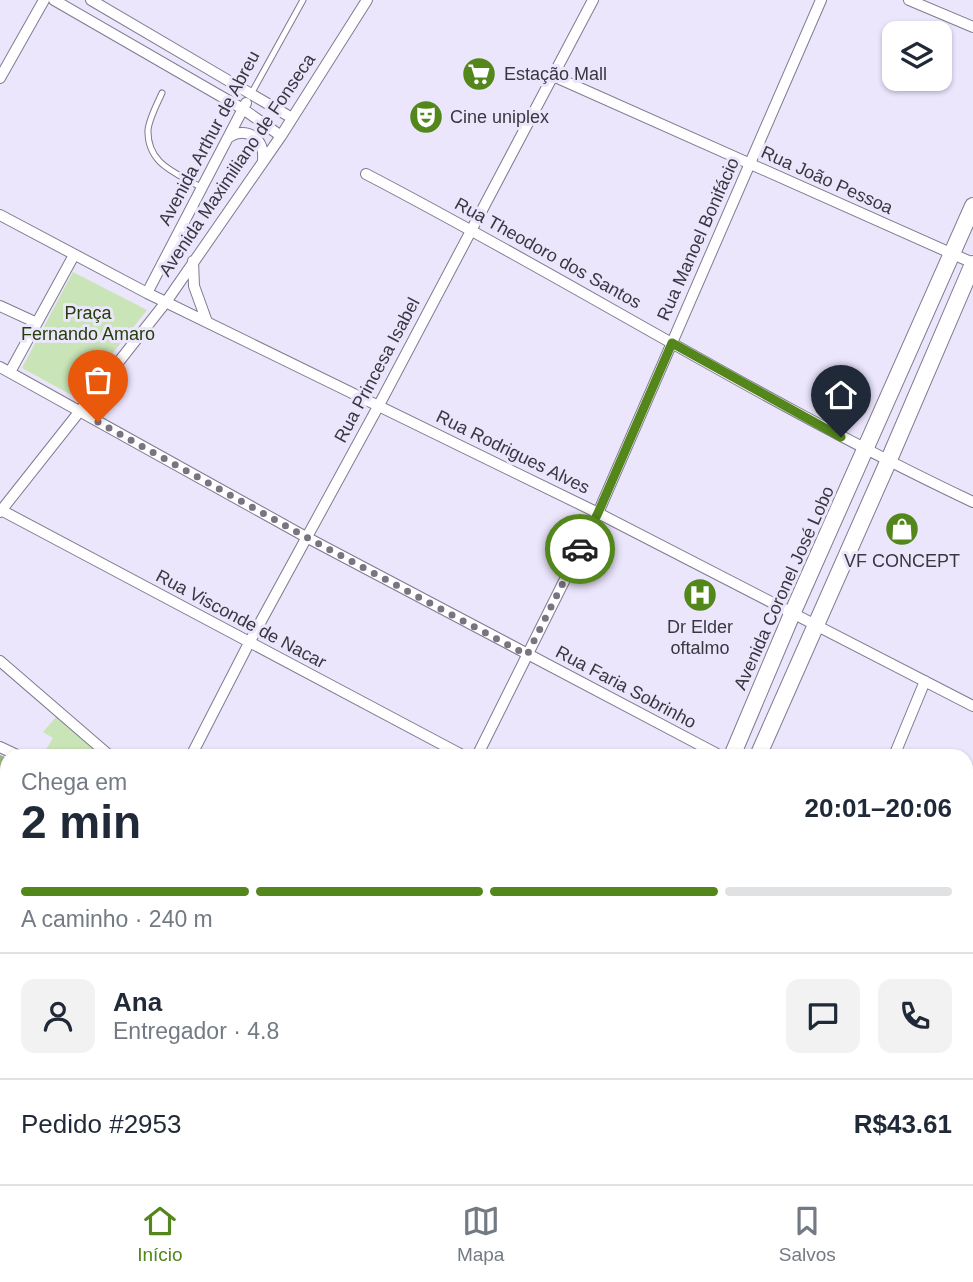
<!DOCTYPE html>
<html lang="pt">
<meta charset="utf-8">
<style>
body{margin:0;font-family:Helvetica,sans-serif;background:#f2f2f3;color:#1f2937;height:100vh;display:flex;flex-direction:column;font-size:26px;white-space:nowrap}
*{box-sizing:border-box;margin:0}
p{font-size:23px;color:#747a83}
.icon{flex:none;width:38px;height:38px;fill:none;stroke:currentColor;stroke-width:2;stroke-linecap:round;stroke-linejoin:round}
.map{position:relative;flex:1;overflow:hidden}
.panel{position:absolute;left:0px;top:749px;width:973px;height:436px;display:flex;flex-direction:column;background:#fff;border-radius:21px 21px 0 0;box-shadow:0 2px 5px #0004}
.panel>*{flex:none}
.buttons{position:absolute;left:882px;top:21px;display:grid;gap:14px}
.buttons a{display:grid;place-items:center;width:70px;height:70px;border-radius:14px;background:#fff;box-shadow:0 2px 5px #0004;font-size:35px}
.pin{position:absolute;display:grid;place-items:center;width:60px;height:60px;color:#fff;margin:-72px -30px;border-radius:50% 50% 50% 0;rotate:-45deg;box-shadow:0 0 7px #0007}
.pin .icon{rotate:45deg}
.courier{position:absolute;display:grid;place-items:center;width:70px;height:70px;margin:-35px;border:5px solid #53861b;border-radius:50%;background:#fff;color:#222;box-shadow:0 2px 9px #0007}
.headline em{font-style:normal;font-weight:700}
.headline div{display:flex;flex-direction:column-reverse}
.headline{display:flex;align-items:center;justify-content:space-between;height:119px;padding:0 21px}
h1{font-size:46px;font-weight:700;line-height:52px}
.bar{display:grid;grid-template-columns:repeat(4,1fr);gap:10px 7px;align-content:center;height:84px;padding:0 21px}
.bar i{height:9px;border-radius:5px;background:#e0e1e3}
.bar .active{background:#53861b}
.bar p{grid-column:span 4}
.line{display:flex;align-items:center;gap:18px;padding:0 21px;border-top:2px solid #e0e1e3}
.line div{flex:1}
.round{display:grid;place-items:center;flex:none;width:74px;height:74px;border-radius:14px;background:#f2f2f3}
.dock{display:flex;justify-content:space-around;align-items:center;height:98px;border-top:2px solid #e0e1e3;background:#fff;font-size:19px;color:#747a83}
.dock a{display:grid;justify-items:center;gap:4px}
.dock .active{color:#53861b}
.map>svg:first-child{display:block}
</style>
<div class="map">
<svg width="973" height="1184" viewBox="0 0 973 1184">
<rect width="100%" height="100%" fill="#ece6fd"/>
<path fill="#c9e4b6" d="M73,272L147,310L77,398L22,368Z
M57,716L103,756H42L53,738L43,732Z
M0,1154L7,1157V1178H51L64,1184H0Z"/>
<path fill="#9ab785" d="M0,755L7,758V1157L0,1154Z
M51,1178H601L611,1184H64Z"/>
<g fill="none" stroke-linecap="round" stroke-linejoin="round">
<path stroke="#2d4813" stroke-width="2" stroke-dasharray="9 7" stroke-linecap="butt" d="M0,931L7,936
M0,935L7,941
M0,1020L7,1024
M0,1031L7,1035
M0,1052L7,1056
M0,1076L7,1080
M0,1103L7,1107
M133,1178L144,1184
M178,1178L188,1184
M230,1178L241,1184
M260,1178L271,1184
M276,1178L287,1184
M348,1178L357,1184
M353,1178L362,1184"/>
<g stroke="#807b90" stroke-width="7">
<path id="lane" d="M162,93C157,104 149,119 148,130C147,165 177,173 202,188
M251,94L303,0"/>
</g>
<g stroke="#807b90" stroke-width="12">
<path id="street" d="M54,0L243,109L281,136
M91,0L292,118
M909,0L973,27
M553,76L973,263
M0,78L44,0
M229,137C247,126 265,139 263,160
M366,174C570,280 765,404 973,502
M0,215L147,293L598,513L973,706
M193,261L194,286L207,322
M147,293L246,103
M0,306L37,323
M0,367L306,537L721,756
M10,372L74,255
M1,510L464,756
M0,512L166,302L281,136L367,0
M0,661L110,756
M0,747L19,756
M191,756L249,643L379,405L593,0
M477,756L598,513L821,0
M894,756L925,681
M966,888L973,872
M966,1018L973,1022
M858,1178L869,1184
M818,1184L821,1178"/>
</g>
<g stroke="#807b90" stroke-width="18">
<path id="secondary" d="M732,756L792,614L973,206
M758,756L888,462L973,264"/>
</g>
<use href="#lane" stroke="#fff" stroke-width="5"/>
<use href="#street" stroke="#fff" stroke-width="10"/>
<use href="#secondary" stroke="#fff" stroke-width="16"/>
</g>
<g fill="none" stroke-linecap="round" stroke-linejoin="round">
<path stroke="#787482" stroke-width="7" stroke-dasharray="0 12.6" d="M98,422L306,537L527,655L580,549"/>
<path stroke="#53861b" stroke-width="9" d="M580,549L598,513L672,343L841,437"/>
</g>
<defs>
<g id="supermarket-disc" transform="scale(1.75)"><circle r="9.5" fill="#53861b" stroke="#ece6fd"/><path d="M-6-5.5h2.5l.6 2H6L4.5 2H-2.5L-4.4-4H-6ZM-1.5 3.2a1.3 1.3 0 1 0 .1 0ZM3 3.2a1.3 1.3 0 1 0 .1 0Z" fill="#fff"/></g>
<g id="theatre-disc" transform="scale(1.75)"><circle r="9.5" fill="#53861b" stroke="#ece6fd"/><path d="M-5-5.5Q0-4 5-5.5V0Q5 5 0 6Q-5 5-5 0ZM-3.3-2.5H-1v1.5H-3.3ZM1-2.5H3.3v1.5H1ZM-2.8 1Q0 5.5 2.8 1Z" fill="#fff"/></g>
<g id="shop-disc" transform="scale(1.75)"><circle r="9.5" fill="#53861b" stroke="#ece6fd"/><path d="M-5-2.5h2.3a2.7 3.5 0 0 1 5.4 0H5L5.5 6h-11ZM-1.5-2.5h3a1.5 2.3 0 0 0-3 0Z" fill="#fff"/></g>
<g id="hospital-disc" transform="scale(1.75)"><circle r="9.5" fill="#53861b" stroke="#ece6fd"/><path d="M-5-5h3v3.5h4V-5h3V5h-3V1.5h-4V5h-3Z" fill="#fff"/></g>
</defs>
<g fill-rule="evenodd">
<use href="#supermarket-disc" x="479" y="74"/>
<use href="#theatre-disc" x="426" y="117"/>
<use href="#shop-disc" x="902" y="529"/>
<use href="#hospital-disc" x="700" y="595"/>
</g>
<g text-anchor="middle" stroke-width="6" stroke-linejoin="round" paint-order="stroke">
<g font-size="18" fill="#3a3740" stroke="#ece6fd" text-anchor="start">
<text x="504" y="80">Estação Mall</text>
<text x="450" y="123">Cine uniplex</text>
<text x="902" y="567" text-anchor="middle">VF CONCEPT</text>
<text x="700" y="633" text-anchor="middle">Dr Elder<tspan x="700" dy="21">oftalmo</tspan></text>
</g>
<g font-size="18" fill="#3a3740" stroke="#ece6fd">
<text transform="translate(209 138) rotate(-62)" y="6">Avenida Arthur de Abreu</text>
<text transform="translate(237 165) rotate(-56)" y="6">Avenida Maximiliano de Fonseca</text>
<text transform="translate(827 180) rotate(24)" y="6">Rua João Pessoa</text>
<text transform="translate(698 239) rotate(-66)" y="6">Rua Manoel Bonifácio</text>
<text transform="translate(548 253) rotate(29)" y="6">Rua Theodoro dos Santos</text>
<text transform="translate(377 370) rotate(-62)" y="6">Rua Princesa Isabel</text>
<text transform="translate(513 452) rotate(26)" y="6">Rua Rodrigues Alves</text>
<text transform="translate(784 588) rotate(-66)" y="6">Avenida Coronel José Lobo</text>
<text transform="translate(241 619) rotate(28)" y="6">Rua Visconde de Nacar</text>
<text transform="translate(626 687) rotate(28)" y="6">Rua Faria Sobrinho</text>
</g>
<g font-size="18" fill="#243f08" stroke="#ece6fd">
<text x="88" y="319">Praça<tspan x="88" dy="21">Fernando Amaro</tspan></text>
</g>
</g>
</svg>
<div class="buttons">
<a><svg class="icon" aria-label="layers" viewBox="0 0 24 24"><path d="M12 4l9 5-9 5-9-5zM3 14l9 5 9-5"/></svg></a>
</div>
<div class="pin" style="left:98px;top:422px;background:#ea580c"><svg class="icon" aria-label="bag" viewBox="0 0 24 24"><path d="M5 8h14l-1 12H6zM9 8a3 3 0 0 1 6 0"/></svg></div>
<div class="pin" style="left:841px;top:437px;background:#1f2937"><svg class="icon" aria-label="home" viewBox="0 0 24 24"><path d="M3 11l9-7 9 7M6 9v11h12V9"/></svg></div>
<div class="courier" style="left:580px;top:549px"><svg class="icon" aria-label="car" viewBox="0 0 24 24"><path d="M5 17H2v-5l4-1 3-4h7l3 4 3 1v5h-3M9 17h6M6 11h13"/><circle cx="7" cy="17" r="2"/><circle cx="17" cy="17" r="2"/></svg></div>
<section class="panel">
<div class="headline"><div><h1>2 min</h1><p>Chega em</p></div><em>20:01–20:06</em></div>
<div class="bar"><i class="active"></i><i class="active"></i><i class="active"></i><i></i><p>A caminho · 240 m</p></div>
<div class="line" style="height:126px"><a class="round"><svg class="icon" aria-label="person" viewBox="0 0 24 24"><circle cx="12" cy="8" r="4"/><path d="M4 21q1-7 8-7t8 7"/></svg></a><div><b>Ana</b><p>Entregador · 4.8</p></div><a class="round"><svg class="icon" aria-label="chat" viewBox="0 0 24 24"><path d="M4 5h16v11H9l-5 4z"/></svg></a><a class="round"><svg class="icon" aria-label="phone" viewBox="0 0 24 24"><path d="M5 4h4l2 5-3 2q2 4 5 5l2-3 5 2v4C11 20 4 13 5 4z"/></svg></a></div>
<div class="line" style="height:91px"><div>Pedido #2953</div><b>R$43.61</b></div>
</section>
</div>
<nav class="dock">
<a class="active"><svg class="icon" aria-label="home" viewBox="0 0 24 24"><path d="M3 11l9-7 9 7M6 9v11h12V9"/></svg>Início</a>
<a><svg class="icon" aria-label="map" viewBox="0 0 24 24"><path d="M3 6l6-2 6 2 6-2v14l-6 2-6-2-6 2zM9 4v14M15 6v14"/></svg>Mapa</a>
<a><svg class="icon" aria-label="saved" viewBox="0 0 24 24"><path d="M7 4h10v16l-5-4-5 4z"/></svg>Salvos</a>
</nav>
